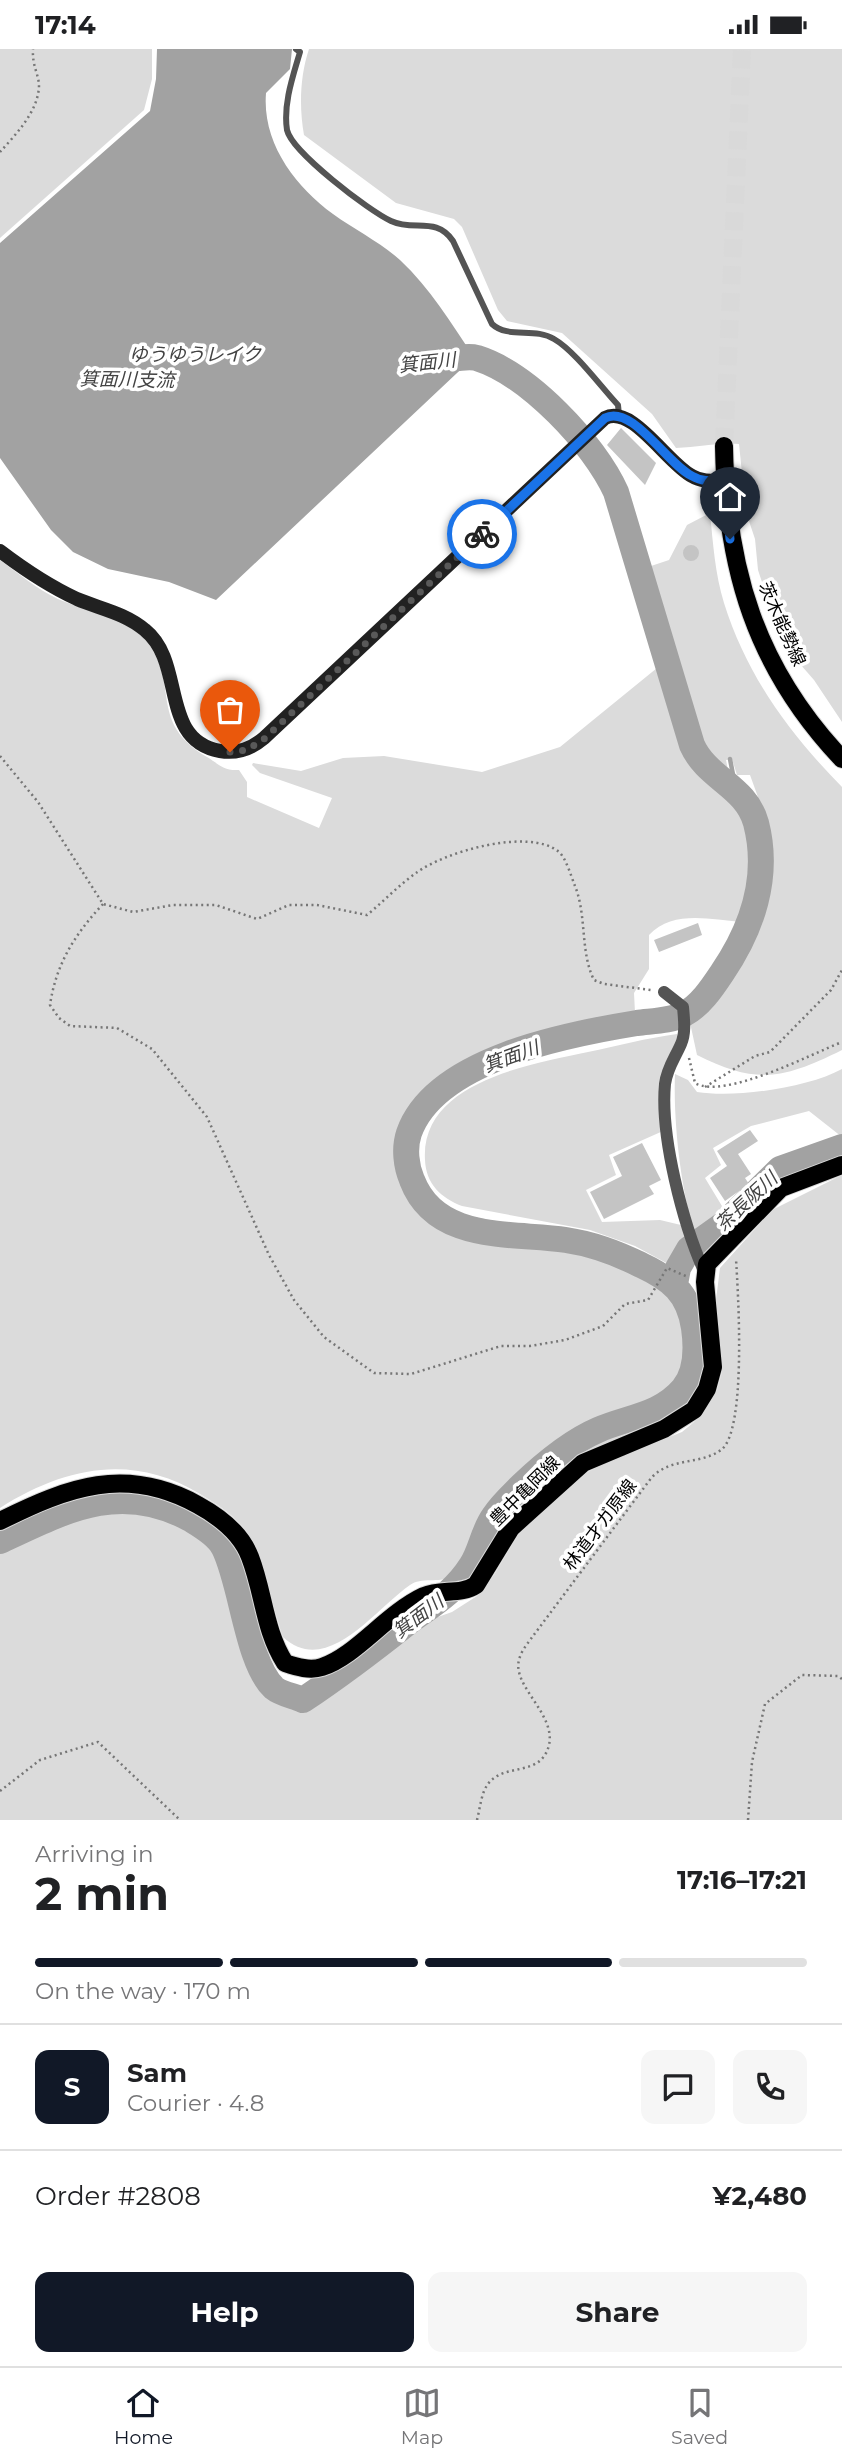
<!DOCTYPE html>
<meta charset="utf-8">
<style>
body{margin:0;font-family:Montserrat,"Noto Sans JP",sans-serif;background:#f6f6f6;color:#202124;height:100vh;display:flex;flex-direction:column;font-size:26px;white-space:nowrap}
*{box-sizing:border-box;margin:0}
p{font-size:23px;color:#757577}
.icon{flex:none;width:38px;height:38px;fill:none;stroke:currentColor;stroke-width:2;stroke-linecap:round;stroke-linejoin:round}
.map{position:relative;height:1771px;overflow:hidden}
.side{display:flex;flex-direction:column;background:#fff;flex:1}
.side>*{flex:none}
.pin{position:absolute;display:grid;place-items:center;width:60px;height:60px;color:#fff;margin:-72px -30px;border-radius:50% 50% 50% 0;rotate:-45deg;box-shadow:0 0 7px #0007}
.pin .icon{rotate:45deg}
.courier{position:absolute;display:grid;place-items:center;width:70px;height:70px;margin:-35px;border:5px solid #1a73e8;border-radius:50%;background:#fff;color:#222;box-shadow:0 2px 9px #0007}
.overview em{font-style:normal;font-weight:700}
.overview div{display:flex;flex-direction:column-reverse}
.overview{display:flex;align-items:center;justify-content:space-between;height:119px;padding:0 35px}
h1{font-size:46px;font-weight:700;line-height:52px}
.bar{display:grid;grid-template-columns:repeat(4,1fr);gap:10px 7px;align-content:center;height:84px;padding:0 35px}
.bar i{height:9px;border-radius:5px;background:#e0e0e0}
.bar .on{background:#111827}
.bar p{grid-column:span 4}
.line{display:flex;align-items:center;gap:18px;padding:0 35px;border-top:2px solid #e0e0e0}
.line div{flex:1}
.round{display:grid;place-items:center;flex:none;width:74px;height:74px;border-radius:14px;background:#f6f6f6}
.cta{display:flex;gap:14px;margin-top:auto;padding:14px 35px}
.cta a{flex:1;height:80px;border-radius:14px;background:#111827;color:#fff;font-size:28px;font-weight:700;line-height:80px;text-align:center}
.cta a+a{background:#f6f6f6;color:#202124}
.status{display:flex;justify-content:space-between;align-items:center;height:49px;padding:0 35px;background:#fff;direction:ltr}
.status svg{height:19px;fill:currentColor}
.dock{display:flex;justify-content:space-around;align-items:center;height:98px;border-top:2px solid #e0e0e0;background:#fff;font-size:19px;color:#757577}
.dock a{display:grid;justify-items:center;gap:4px}
.dock .on{color:#111827}
.map>svg:first-child{display:block}
</style>
<div class="status"><b>17:14</b><svg viewBox="0 0 49 12"><path d="M0 12V9h3v3zM5 12V6h3v6zM10 12V3h3v9zM15 12V0h3v12zM26 1h20v11H26zM47 4h2v5h-2z"/></svg></div>
<div class="map">
<svg width="842" height="1771" viewBox="0 0 842 1771">
<rect width="100%" height="100%" fill="#fff"/>
<path fill="#dbdbdb" d="M0,0H152V30L144,61L0,189Z
M309,0H842V673L814,631L793,607L777,579L758,521L755,490L746,463L739,395C717,394 698,398 676,399L652,365L562,284L507,272L498,261L462,178L454,170L396,154L304,86C299,58 300,27 309,0Z
M710,464C713,494 715,525 724,554C747,627 789,684 842,738V1001C784,1030 756,1036 697,1006L689,969C744,928 774,864 769,794C767,771 758,748 750,726H737L732,710L726,711L729,726L712,712L702,696L664,574L667,572L651,517L669,511L687,476Z
M0,511C19,525 37,540 58,550C87,563 128,567 148,594C180,638 148,673 207,708C219,715 223,722 239,721L247,733V748L319,779L332,749L260,724L252,716L253,714L301,722L343,709L384,707L482,723L560,698L657,619C667,650 674,688 691,716C703,733 721,740 734,755C759,781 753,843 741,873C709,870 672,861 649,886V920L634,944L636,983C574,996 414,1015 415,1102C415,1127 426,1147 447,1160C477,1172 513,1173 545,1179C580,1185 614,1196 646,1211C672,1223 693,1233 699,1264C705,1292 709,1327 690,1351C662,1386 608,1386 573,1411C539,1436 511,1468 481,1498C473,1507 462,1523 451,1528C439,1534 421,1528 410,1536C375,1560 327,1629 283,1588C275,1565 258,1499 246,1482C234,1466 217,1455 200,1445C132,1404 65,1418 0,1459Z
M677,985L679,988L662,1026L663,1082L609,1106L616,1126L586,1141L602,1173L660,1171L681,1176L693,1205L683,1223L635,1197L590,1181L462,1157C441,1149 426,1135 425,1111C420,1033 531,1015 588,1003C617,997 647,989 677,985Z
M842,1020V1088L809,1062L751,1077L713,1099L721,1116L705,1129L725,1162L766,1123L777,1131L730,1180L700,1201C682,1154 673,1076 675,1025L688,1031L697,1043C736,1049 807,1039 842,1020Z
M842,1126V1771H0V1501L75,1468L110,1459L141,1460L180,1475L217,1502L252,1630L270,1648L307,1662L335,1643L418,1575L452,1563L477,1547L494,1526L519,1484L584,1425L611,1411L682,1383L700,1368L717,1341L722,1323L716,1251L720,1219L772,1161Z"/>
<path fill="#a2a2a2" d="M157,0H292L290,20L266,44C262,94 295,137 333,165C355,181 380,193 400,211C430,239 451,274 474,308L216,551L169,533L108,520L73,503L51,481L0,409V194L150,62L156,30Z"/>
<g fill="none" stroke-linecap="round" stroke-linejoin="round">
<path stroke="#a2a2a2" stroke-width="4.5" d="M730,710L736,741"/>
<path stroke="#a2a2a2" stroke-width="26" d="M675,1235L678,1219L689,1200L724,1175L780,1120L842,1098
M0,1492C66,1461 121,1431 192,1471C202,1477 219,1488 224,1499C242,1535 247,1614 274,1639C281,1645 294,1647 303,1651C339,1627 372,1602 406,1575C430,1557 454,1544 471,1517C481,1502 483,1482 494,1467C501,1456 512,1446 521,1437C543,1416 570,1393 598,1381C627,1368 660,1367 683,1340C697,1323 697,1300 694,1279C689,1244 671,1230 641,1216C617,1204 593,1195 566,1191C512,1183 436,1194 412,1131C406,1117 404,1099 409,1084C435,1010 569,985 637,974C652,972 671,972 684,965C700,957 712,939 722,924C752,880 770,828 756,774C746,737 707,730 692,696L616,443C594,394 528,325 477,309C466,306 450,311 439,312"/>
</g>
<path fill="#c4c4c4" d="M621,379L656,414L645,436L607,396Z
M683 504a8 8 0 1 1 16 0a8 8 0 1 1-16 0Z
M698,874L702,886L659,903L654,891Z
M750,1081L758,1092L738,1105L751,1125L745,1129L749,1135L725,1152L710,1129L727,1117L717,1102Z
M642,1094L661,1131L649,1137L654,1145L604,1170L590,1143L622,1127L613,1108Z"/>
<g fill="none" stroke-linecap="round" stroke-linejoin="round">
<path stroke="#d9d9d9" stroke-width="18" stroke-dasharray="18 9" stroke-linecap="butt" d="M724,397L742,0"/>
<g stroke="#dbdbdb" stroke-width="20">
<path id="primary" d="M724,397C726,520 756,619 842,710
M0,1472C68,1438 126,1416 198,1456C220,1468 241,1484 250,1508C264,1544 264,1581 285,1614C297,1618 310,1622 322,1618C356,1607 386,1565 424,1547C441,1540 461,1546 476,1536L511,1479L583,1414L664,1380L694,1361L707,1340L713,1318L705,1233L707,1215L781,1139L842,1116"/>
</g>
<path stroke="#767676" stroke-width="2.5" stroke-dasharray="2 3.5" stroke-linecap="butt" d="M0,103C16,85 38,63 39,37C39,26 32,17 33,0
M0,707L38,753L103,855L133,863L173,856H216L257,870L289,856H317L367,866C384,852 399,836 416,824C444,803 529,778 559,803C566,809 571,827 575,837C587,867 580,903 594,931L604,935L651,941
M103,855C75,885 56,915 50,956L59,969L70,977L117,979L152,1000L207,1068L269,1206L294,1251L324,1288L374,1324L411,1325L501,1297H530L565,1291L603,1277L625,1255L648,1251L667,1219L688,1228
M689,1009L695,1034C724,1051 811,1005 842,993
M705,1038L755,1007L770,1003L831,941L842,921
M0,1742L40,1711L98,1693L180,1771
M477,1771C480,1760 481,1744 488,1735C504,1713 541,1729 549,1696C556,1665 512,1637 519,1611C521,1602 528,1594 533,1587L652,1428C672,1408 700,1416 721,1401C747,1382 738,1243 736,1210
M748,1771L752,1713L765,1655L802,1626L838,1627L842,1630"/>
<path stroke="#545454" stroke-width="6" d="M296,0L300,3C293,27 283,55 287,81C292,103 369,162 391,172C414,183 436,167 453,192L492,275C508,290 535,278 554,290C575,302 601,338 618,356L619,366"/>
<path stroke="#545454" stroke-width="12" d="M664,943L683,958C684,970 686,984 681,995C675,1009 667,1019 665,1035C660,1087 683,1175 704,1222"/>
<path stroke="#212121" stroke-width="14" d="M0,502C25,521 49,537 77,550C101,560 125,564 145,581C186,614 159,691 220,702C237,705 251,700 264,689L605,369C632,355 667,414 692,427C702,433 713,432 724,432"/>
<use href="#primary" stroke="#000" stroke-width="18"/>
</g>
<g fill="none" stroke-linecap="round" stroke-linejoin="round">
<path stroke="#595959" stroke-width="7" stroke-dasharray="0 12.6" d="M230,703L247,701L264,690L482,485"/>
<path stroke="#1a73e8" stroke-width="9" d="M482,485L605,369C632,355 667,415 692,427C702,433 713,432 724,432L730,490"/>
</g>
<g text-anchor="middle" stroke-width="7" stroke-linejoin="round" paint-order="stroke">
<g font-size="18" fill="#000" stroke="#fff">
<text transform="translate(782 575) rotate(66)" y="6">茨木能勢線</text>
<text transform="translate(525 1442) rotate(-45)" y="6">豊中亀岡線</text>
<text transform="translate(600 1476) rotate(-53)" y="6">林道才ガ原線</text>
</g>
<g font-size="19" font-style="italic" fill="#434343" stroke="#fff">
<text x="195" y="312">ゆうゆうレイク</text>
<text transform="translate(427 313) rotate(-6)" y="7">箕面川</text>
<text transform="translate(127 330) rotate(1)" y="7">箕面川支流</text>
<text transform="translate(511 1007) rotate(-20)" y="7">箕面川</text>
<text transform="translate(746 1152) rotate(-43)" y="7">茶長阪川</text>
<text transform="translate(418 1567) rotate(-37)" y="7">箕面川</text>
</g>
</g>
</svg>
<div class="pin" style="left:230px;top:703px;background:#ea580c"><svg class="icon" aria-label="bag" viewBox="0 0 24 24"><path d="M5 8h14l-1 12H6zM9 8a3 3 0 0 1 6 0"/></svg></div>
<div class="pin" style="left:730px;top:490px;background:#1f2937"><svg class="icon" aria-label="home" viewBox="0 0 24 24"><path d="M3 11l9-7 9 7M6 9v11h12V9"/></svg></div>
<div class="courier" style="left:482px;top:485px"><svg class="icon" aria-label="bike" viewBox="0 0 24 24"><circle cx="6" cy="16" r="4"/><circle cx="18" cy="16" r="4"/><path d="M6 16l4-8h5l3 8M10 8l3 8H6M13 5h3"/></svg></div>
</div>
<section class="side">
<div class="overview"><div><h1>2 min</h1><p>Arriving in</p></div><em>17:16–17:21</em></div>
<div class="bar"><i class="on"></i><i class="on"></i><i class="on"></i><i></i><p>On the way · 170 m</p></div>
<div class="line" style="height:126px"><b class="round" style="background:#111827;color:#fff">S</b><div><b>Sam</b><p>Courier · 4.8</p></div><a class="round"><svg class="icon" aria-label="chat" viewBox="0 0 24 24"><path d="M4 5h16v11H9l-5 4z"/></svg></a><a class="round"><svg class="icon" aria-label="phone" viewBox="0 0 24 24"><path d="M5 4h4l2 5-3 2q2 4 5 5l2-3 5 2v4C11 20 4 13 5 4z"/></svg></a></div>
<div class="line" style="height:91px"><div>Order #2808</div><b>¥2,480</b></div>
<div class="cta"><a>Help</a><a>Share</a></div>
</section>
<nav class="dock">
<a class="on"><svg class="icon" aria-label="home" viewBox="0 0 24 24"><path d="M3 11l9-7 9 7M6 9v11h12V9"/></svg>Home</a>
<a><svg class="icon" aria-label="map" viewBox="0 0 24 24"><path d="M3 6l6-2 6 2 6-2v14l-6 2-6-2-6 2zM9 4v14M15 6v14"/></svg>Map</a>
<a><svg class="icon" aria-label="saved" viewBox="0 0 24 24"><path d="M7 4h10v16l-5-4-5 4z"/></svg>Saved</a>
</nav>
